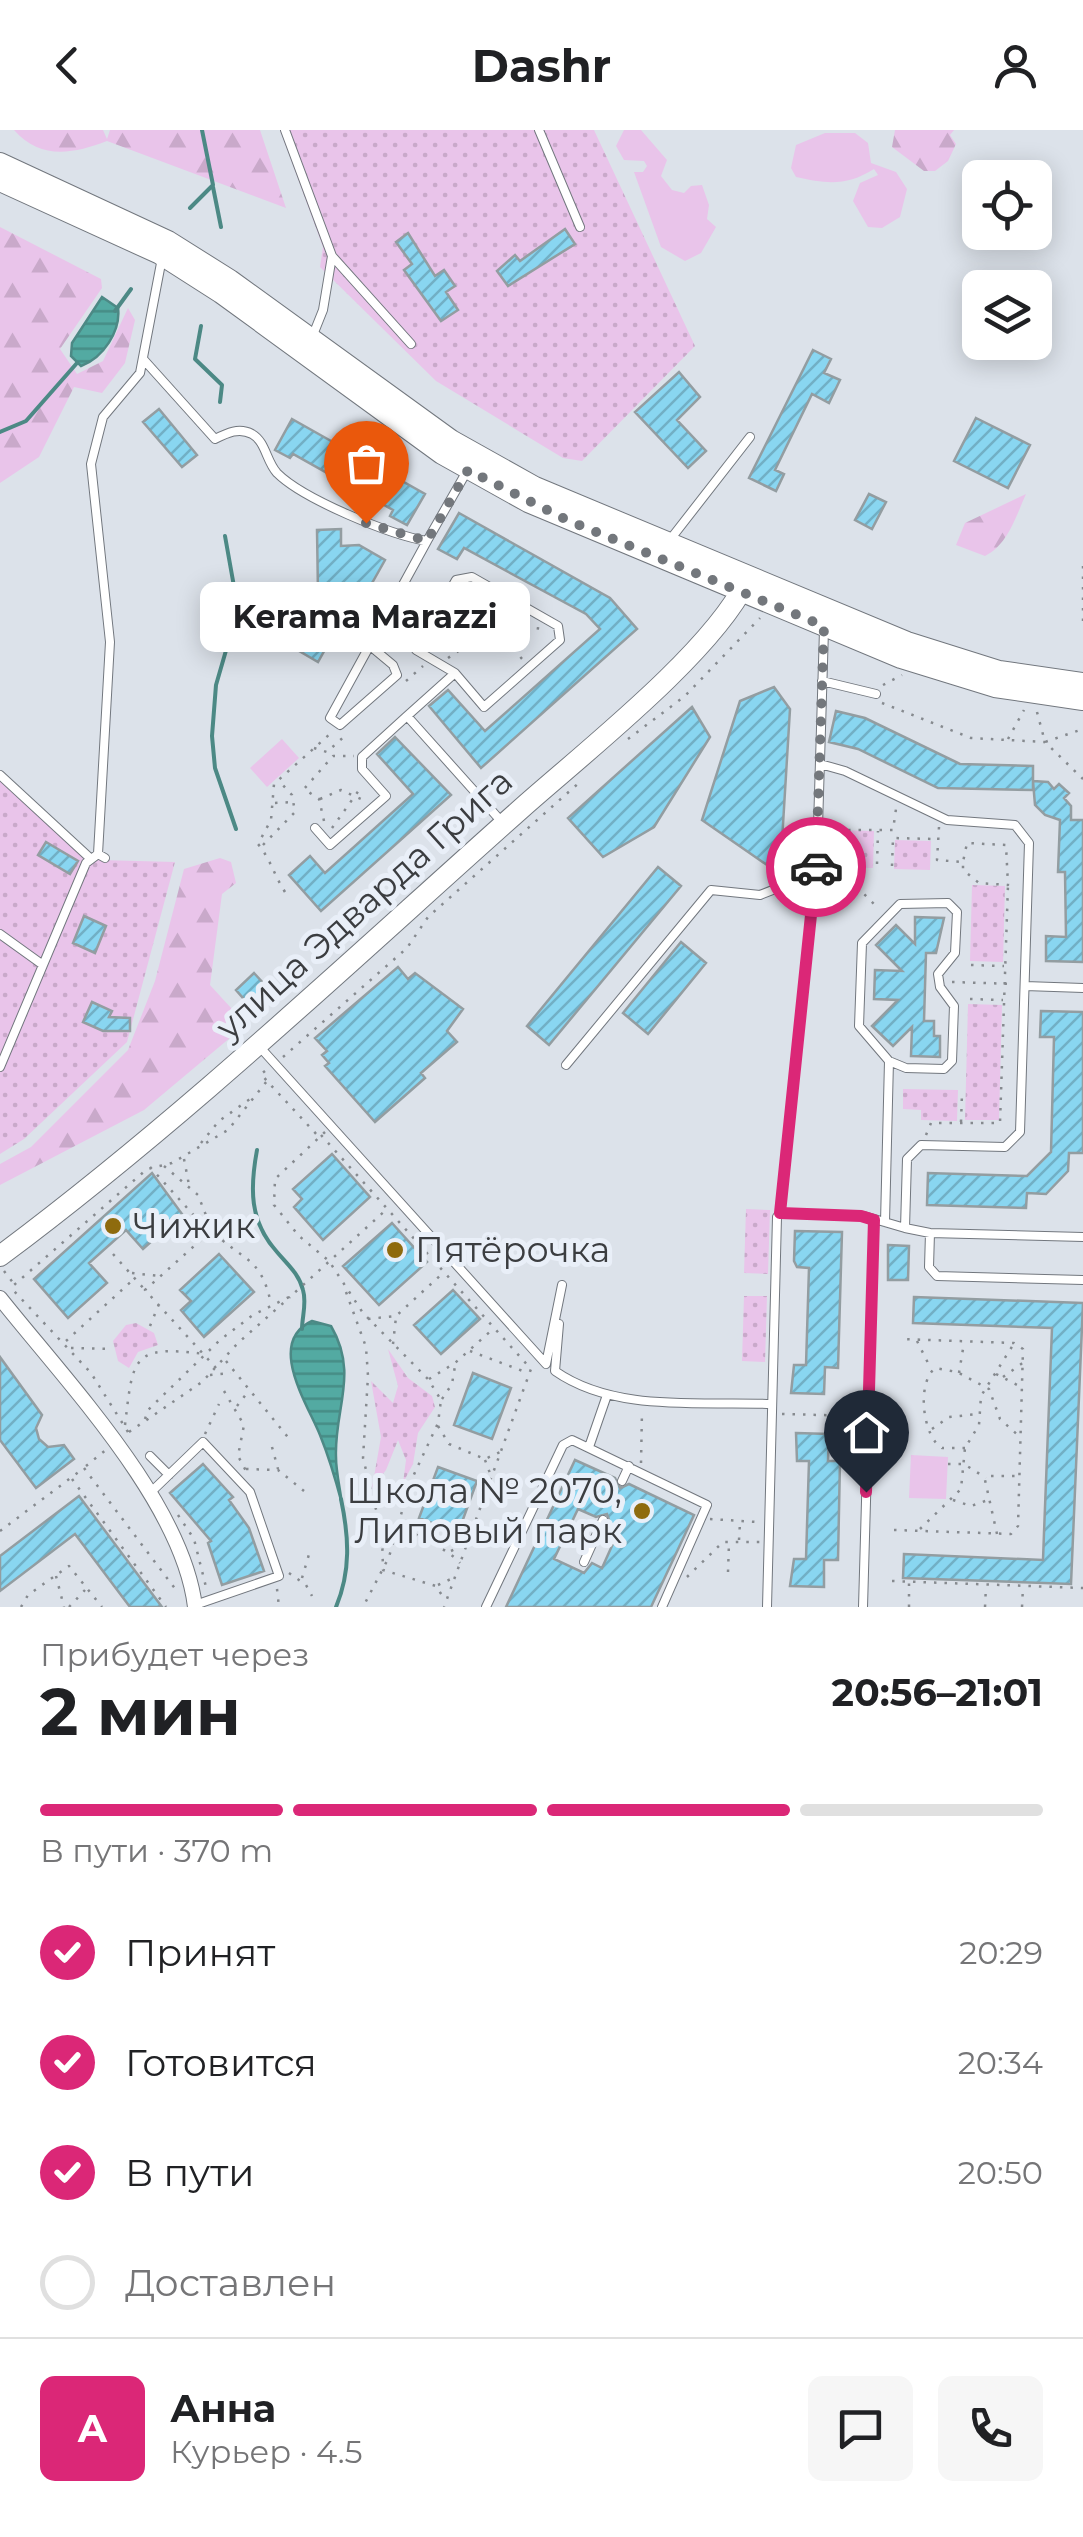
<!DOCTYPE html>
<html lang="ru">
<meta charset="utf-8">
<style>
body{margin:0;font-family:Montserrat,sans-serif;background:#f6f6f6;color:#202124;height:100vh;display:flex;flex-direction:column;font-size:38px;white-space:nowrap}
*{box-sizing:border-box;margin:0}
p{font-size:32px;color:#757577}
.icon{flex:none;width:55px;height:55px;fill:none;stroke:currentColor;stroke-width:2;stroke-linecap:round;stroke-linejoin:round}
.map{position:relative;height:1477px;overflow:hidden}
.drawer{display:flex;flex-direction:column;background:#fff;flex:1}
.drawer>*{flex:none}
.controls{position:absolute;left:962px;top:30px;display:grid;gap:20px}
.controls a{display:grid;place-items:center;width:90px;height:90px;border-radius:15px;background:#fff;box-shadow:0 5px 25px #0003;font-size:50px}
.pin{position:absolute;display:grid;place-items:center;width:85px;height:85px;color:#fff;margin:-102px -42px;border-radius:50% 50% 50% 0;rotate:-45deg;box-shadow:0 0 10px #0007}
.pin .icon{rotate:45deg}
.courier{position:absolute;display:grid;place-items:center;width:100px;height:100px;margin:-50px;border:8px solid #db2777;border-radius:50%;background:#fff;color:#222;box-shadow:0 2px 12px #0007}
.bubble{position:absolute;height:70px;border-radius:15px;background:#fff;box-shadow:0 5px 25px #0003;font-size:32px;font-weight:700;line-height:70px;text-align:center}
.headline em{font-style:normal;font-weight:700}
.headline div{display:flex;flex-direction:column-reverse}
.headline{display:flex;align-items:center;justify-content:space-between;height:170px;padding:0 40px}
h1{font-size:65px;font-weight:700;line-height:75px}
.bar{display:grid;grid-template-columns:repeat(4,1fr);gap:15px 10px;align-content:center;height:120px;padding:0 40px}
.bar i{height:12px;border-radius:8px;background:#e0e0e0}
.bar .active{background:#db2777}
.bar p{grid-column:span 4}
.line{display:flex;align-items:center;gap:25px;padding:0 40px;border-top:2px solid #e0e0e0}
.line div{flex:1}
.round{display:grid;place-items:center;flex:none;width:105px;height:105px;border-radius:15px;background:#f6f6f6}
ol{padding:0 40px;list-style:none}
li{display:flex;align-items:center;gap:30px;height:110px}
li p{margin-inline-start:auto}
li .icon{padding:10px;border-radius:50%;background:#db2777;color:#fff;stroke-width:4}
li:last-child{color:#757577}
li i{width:55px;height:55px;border:5px solid #e0e0e0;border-radius:50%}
header{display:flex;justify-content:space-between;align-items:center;height:130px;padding:0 40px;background:#fff;font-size:45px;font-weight:700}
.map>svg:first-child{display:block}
</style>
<header><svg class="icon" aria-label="back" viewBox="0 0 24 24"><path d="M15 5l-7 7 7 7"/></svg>Dashr<svg class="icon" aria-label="person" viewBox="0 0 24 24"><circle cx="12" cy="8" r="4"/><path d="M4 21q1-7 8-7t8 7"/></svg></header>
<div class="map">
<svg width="1083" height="1477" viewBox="0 0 1083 1477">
<defs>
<pattern id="forest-firs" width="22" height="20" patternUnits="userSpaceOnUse" patternTransform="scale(2.5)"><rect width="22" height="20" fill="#e9c4ea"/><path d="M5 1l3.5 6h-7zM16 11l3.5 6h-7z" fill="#c9a9ca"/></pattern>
<pattern id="park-dots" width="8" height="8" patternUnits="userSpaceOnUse" patternTransform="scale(2.5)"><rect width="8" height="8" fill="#e9c4ea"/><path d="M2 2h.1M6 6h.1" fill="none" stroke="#c9a9ca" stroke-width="1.8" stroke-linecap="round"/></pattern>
<pattern id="water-rules" width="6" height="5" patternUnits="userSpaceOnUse" patternTransform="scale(2.5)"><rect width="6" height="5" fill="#53aaa2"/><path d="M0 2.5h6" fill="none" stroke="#468c85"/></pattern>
<pattern id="building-hatch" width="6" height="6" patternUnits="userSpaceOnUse" patternTransform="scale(2.5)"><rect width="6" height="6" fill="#89d6f1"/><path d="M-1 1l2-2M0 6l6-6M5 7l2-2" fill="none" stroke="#71afc5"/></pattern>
</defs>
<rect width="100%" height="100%" fill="#dce2ea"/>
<path fill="#e9c4ea" d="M624,0H641L667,30L661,46L672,60L684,63L691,56L702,55L709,75L707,89L716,97L701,123L685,131L661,117L634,42H643L647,36L644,31L624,30L616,16Z
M825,3H855L868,13L871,33L896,42L907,59L900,87L882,98L868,97L853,71L860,53L878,45L874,39C847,56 827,54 796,47L791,38L796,15Z
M282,609L299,628L267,657L250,638Z
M911,1325L948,1327L946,1369L909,1368Z"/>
<path fill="url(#forest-firs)" d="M14,0H103L107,9L110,0H260L286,78L107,11C73,24 40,30 14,0Z
M895,0H954L950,5L956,14L948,31L935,41H924L892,17Z
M0,97L101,149L102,158L60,219L77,244L103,231L128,178L135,190L125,233L102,263L74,257L39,327L0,353Z
M1026,364C1016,386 1008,415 985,426L956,415L965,393Z
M220,728L231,732L236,753L222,764L210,855L232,879L231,907L144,980L0,1055V1034L31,1017L128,920L155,851L184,739Z"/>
<path fill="url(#park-dots)" d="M280,0H594L695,216L582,331L563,328L436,251L320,137L323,117Z
M447,477L482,494L478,504L446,521L432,505Z
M0,648L100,730L175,732L127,912L24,1009L0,1024Z
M836,700L874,701L873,738L835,737Z
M895,710L931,711L930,740L894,739Z
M972,755L1005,756L1003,832L970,831Z
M968,874L1002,875L999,990H965Z
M903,959L958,960L957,991L921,990V980L903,979Z
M746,1079L770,1080L768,1144L744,1143Z
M744,1166H767L765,1232L742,1231Z
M136,1193L154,1203L158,1215L138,1222L129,1238L118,1231L113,1211L126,1195Z
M388,1219L408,1248L432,1266L435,1277L418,1303L413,1334L403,1353L406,1330L398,1310L386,1340L372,1358L381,1307L371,1251L393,1273L398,1256Z"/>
<path fill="url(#water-rules)" stroke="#4c8985" stroke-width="2.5" d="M102,167L118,178C121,201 103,228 81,236L71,226L72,213Z
M312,1191L331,1196C359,1244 334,1279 336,1327C336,1342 340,1358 342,1374C336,1351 329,1327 320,1305C307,1273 266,1212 312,1191Z"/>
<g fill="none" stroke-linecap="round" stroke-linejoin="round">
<path stroke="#4c8985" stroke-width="4" d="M213,57L221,97
M190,78L213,55L202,0
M115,181L131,159
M201,196L195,229L222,255L220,272
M0,302L26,291L77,233
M225,406L238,479L216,555L212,606L215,638L236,699
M257,1020C250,1058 249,1091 277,1122C288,1135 299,1144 303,1160C307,1173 302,1187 302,1199
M336,1477C351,1441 349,1407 341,1369"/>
</g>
<path fill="url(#building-hatch)" stroke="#939da1" stroke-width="2.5" fill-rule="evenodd" d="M565,99L575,114L508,156L497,141L515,125L520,131Z
M408,103L435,146L444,140L455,156L446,162L458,180L441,191L404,140L412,134L396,112Z
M813,220L831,229L824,243L840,250L829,273L812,264L775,340L784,344L776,361L749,348Z
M679,242L700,267L677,290L706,321L688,338L635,282Z
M159,279L197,325L182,337L143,292Z
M976,288L1030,315L1008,358L954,331Z
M292,289L425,364L407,395L390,386L393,380L293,324L290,328L275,320Z
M869,364L886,372L872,399L855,390Z
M459,383L610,468L637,499L481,638L429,576L448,560L485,601L600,499L586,484L464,418L457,429L438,419Z
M341,399V416L359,415L385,430L362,471V491L345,509L346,482L318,532L289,515L318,464L317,400Z
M774,557L790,579L780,744L702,690L740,571Z
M692,577L710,607L654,697L603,727L568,688Z
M836,581L865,588L960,634L1033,636V660L938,658L858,619L829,612Z
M395,607L451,665L321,781L289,745L310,726L325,743L413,664L377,624Z
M1033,651L1048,652L1054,659L1059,654L1069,663L1064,668L1071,676V690H1083V832L1046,831V806L1066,807L1065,742H1058L1060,690L1045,685L1035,675Z
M46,712L78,731L70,744L38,725Z
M658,737L681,756L549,915L527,896Z
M84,786L106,796L95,823L73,813Z
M915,787L944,788L936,823H926L924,891H934V906H940V927L911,926L912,897L893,916L872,896L898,870L874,869L875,840L902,841L876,815L896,795L915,814Z
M681,812L706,833L648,904L623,883Z
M398,837L408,849L415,843L463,879L447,901L457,912L421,943L425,948L375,992L325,936L329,933L322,925L327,921L315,908Z
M254,843L275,866L256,883L236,860Z
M92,872L112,881L109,887L130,888V901H103L83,892Z
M1041,881L1083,882V1023H1069L1068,1041L1046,1064L1027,1063L1026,1078L927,1075L928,1043L1027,1046L1051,1022L1054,907H1040Z
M332,1024L370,1067L323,1110L294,1077L302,1069L293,1059Z
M152,1043L182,1084L143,1119L126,1100L89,1133L107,1153L68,1188L34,1149Z
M392,1093L427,1132L379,1175L343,1136Z
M795,1101L842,1102L838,1238L825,1237L824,1264L791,1263L794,1235H806L809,1138L797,1137L794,1131Z
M888,1115L909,1116L908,1150H888Z
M219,1124L254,1162L204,1207L181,1180L191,1171L180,1160Z
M453,1160L480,1189L441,1224L414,1195Z
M914,1167L1083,1173L1071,1454L903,1448L904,1424L1043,1430L1044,1403L1052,1198L913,1193Z
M0,1227L42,1285L36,1298L39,1309L48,1317L64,1315L74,1329L36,1358L0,1310Z
M473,1243L511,1258L492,1309L454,1295Z
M796,1303L829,1304L828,1331H840L838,1430H824V1457L790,1456L794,1429H806L809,1331H797Z
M575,1330L615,1348L620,1358L629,1354L694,1385L651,1477H506ZM578,1379L596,1387L607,1384L610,1393L620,1398L602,1438L592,1433L584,1443L554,1429Z
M203,1334L233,1367L229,1370L249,1398L264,1441L222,1455L208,1413L211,1411L170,1363Z
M438,1337L477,1351L458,1403L419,1388Z
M79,1366L162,1477H130L75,1404L0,1461V1426Z"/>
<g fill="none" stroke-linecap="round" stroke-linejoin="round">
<g stroke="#72777e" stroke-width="10">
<path id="lane" d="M285,0L332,126L323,180L313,205
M539,0L580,97
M332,126L411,214
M144,230L215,309C227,303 239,297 252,304C266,312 266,331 277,343C303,369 390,405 427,411L467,341
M669,411L750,307
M472,447L558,496L560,510L484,577L455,543L416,520L456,450Z
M369,515L393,535L397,545L340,595L330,588L427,411
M455,543L407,586L501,691
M822,551L876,564
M820,634L845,641L947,690L1015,695L1029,713L1020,1002L1005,1017L921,1015L907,1029L905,1098L930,1103L1083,1107
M0,645L91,729
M315,698L330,715L386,666L362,639V627L407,586
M98,724L110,512L91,334L103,287L140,243L162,128
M0,804L43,835
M1025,856L1083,858
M258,915L546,1234L562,1155
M566,935L711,760L760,765L816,743
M0,937L86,733L98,724L105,728
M780,1083L817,729L824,500
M885,1092L889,931L906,938L944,939L952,931L954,876L940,857L938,844L955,823L957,782L948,773L900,774L862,813L859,896L889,931
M930,1103L929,1137L937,1146L1083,1150
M559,1194L555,1241C615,1283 701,1271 771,1274
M589,1317L607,1265
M150,1326L169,1345
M622,1351L629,1336
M150,1363L203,1312L250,1362L279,1446L195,1475
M584,1432L603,1390
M486,1477L563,1315L572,1310L707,1375L662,1477
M767,1477L777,1087L780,1083L864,1086L905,1098
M863,1477L874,1090"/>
</g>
<g stroke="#72777e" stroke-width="16">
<path id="street" d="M0,1168C65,1250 183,1373 195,1477"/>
</g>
<g stroke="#72777e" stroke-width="22">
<path id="secondary" d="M0,33L168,111L230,150L451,310L535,357L907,512L999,541L1083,553
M0,51L160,124L221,163L442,324L528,372L901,528L995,557L1083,570
M0,1126C184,989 352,829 523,677C585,622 711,523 746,452"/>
</g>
<path stroke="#868a8f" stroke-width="2.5" stroke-dasharray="2.5 8" stroke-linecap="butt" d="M1083,436V495
M475,460V475L523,530
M495,493L543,499
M495,493L502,477
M448,528L476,509L498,504
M406,551L423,536
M883,555L902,545
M882,573L971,608L1045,612L1083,649
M1037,582L1045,612L1083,599
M628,609L685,566L760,488
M1008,609L1024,580
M314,618L327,622L348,603
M496,658L505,668
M320,669L341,660L363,670
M275,673L292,672
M324,691L319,669L304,659L333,626H354
M939,697L937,730L963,732V740L979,753L1008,755L1006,715L967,713L963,732
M332,698L362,656
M263,715L295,682L292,665L279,651
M877,734L878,701
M892,736L893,708L933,709
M827,737L833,700H893L896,679
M827,750L854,754L878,778
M285,762C274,745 271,730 258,714L271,690L274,654L331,603
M971,835L1004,836
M952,852L1014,854
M970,869L1003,870
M231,910L233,912
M283,927L407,818L428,787L581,651
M265,941L261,944L267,951
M961,992L962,964
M325,1002L275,1049L274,1075L299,1106L329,1131L363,1183L428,1249L441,1270L438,1293L410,1353L389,1427L363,1477
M321,1005L531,1239L444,1477
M926,1005L931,993H1000L1008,755
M201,1013L219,991L250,969
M184,1029L189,1055
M164,1036L198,1065L211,1098
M150,1037L208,1101
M113,1124L145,1160
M4,1141L14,1154
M132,1143L159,1146
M346,1162L366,1217L368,1246L363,1328L382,1403L383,1440L436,1456L445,1470
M368,1189L396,1186L443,1143
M150,1196L159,1174
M66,1211L135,1148
M917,1211L931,1239
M393,1214L396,1187
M71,1218L110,1219
M470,1221L528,1243
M226,1231L291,1311
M216,1238L145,1160L212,1100C240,1131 261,1124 271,1174
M959,1243L964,1213
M996,1244L1023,1258
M210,1245L231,1243
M1003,1247L1024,1232
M429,1249L455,1233L493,1199
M224,1261L244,1295L238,1326L246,1341
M442,1269L452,1254L455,1236
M237,1276L247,1263
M782,1284L859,1286
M145,1289L148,1280L220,1210L253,1185L291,1166L387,1079
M125,1295C133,1229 131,1214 204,1224
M438,1296L449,1314L485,1329L500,1322
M932,1299L949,1287L978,1284
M128,1302L91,1243L13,1160L14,1155L147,1039L172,1033L228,1000L267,951L319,1007
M129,1302L202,1252L238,1213L290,1167
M205,1304L219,1274
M272,1317L278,1339
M965,1318H942C923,1307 916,1254 935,1238L957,1242L989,1259L1000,1289L1020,1307
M485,1330L491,1346
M641,1333L642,1281
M948,1334H964L986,1348
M86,1336L107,1319
M246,1339L278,1340L304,1361
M72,1349L166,1477
M953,1370L971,1376L988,1370
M178,1385L194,1409L207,1461
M710,1389L757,1392
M399,1391C418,1411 443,1414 460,1433
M920,1399L961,1359L965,1318L979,1295L981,1266L1013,1215
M894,1400L1011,1404L1018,1396L1023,1219L1014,1213L902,1209
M0,1401L84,1338L176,1460
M997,1404L985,1350L989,1346H1018
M739,1410L740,1393
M451,1421L466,1414
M728,1442L729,1413
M289,1443L306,1455L312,1466
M56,1446L64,1477
M687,1447L723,1412H760
M302,1448L310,1421
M892,1451L1083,1458
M438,1455L453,1448
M277,1459L279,1477
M21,1477L28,1465L69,1436L102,1477
M69,1477L85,1460
M909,1477V1453
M985,1477L986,1456
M1022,1477L1023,1457"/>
<use href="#lane" stroke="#fff" stroke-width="8"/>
<use href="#street" stroke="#fff" stroke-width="14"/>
<use href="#secondary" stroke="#fff" stroke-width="20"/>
</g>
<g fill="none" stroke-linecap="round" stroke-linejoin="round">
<path stroke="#73777c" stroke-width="10" stroke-dasharray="0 18" d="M366,393L427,411L468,340L567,390L824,496L816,737"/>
<path stroke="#db2777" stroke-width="12" d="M816,737L780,1083L861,1086L874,1090L866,1362"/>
</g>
<g fill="#8e6b0e" stroke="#e9eff8" stroke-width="4">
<circle cx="113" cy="1096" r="10"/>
<circle cx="395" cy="1120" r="10"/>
<circle cx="642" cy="1381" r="10"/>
</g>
<g text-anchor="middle" stroke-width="10" stroke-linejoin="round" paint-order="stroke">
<g font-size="35" fill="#3b3d40" stroke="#e9eff8">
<text transform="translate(364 774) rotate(-42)" y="12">улица Эдварда Грига</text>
</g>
<g font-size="35" fill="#3b3d40" stroke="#e9eff8" text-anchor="start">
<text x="133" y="1108">Чижик</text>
<text x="415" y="1132">Пятёрочка</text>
<text x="622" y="1373" text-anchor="end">Школа № 2070,<tspan x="622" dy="40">Липовый парк</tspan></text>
</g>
</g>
</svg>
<div class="controls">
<a><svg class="icon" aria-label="locate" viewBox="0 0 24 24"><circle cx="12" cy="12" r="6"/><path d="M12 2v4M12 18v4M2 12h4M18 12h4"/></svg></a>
<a><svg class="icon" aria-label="layers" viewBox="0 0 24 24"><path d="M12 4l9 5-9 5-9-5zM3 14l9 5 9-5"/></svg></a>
</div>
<div class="pin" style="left:366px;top:393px;background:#ea580c"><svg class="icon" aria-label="bag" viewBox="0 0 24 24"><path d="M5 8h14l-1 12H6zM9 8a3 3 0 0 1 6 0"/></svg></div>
<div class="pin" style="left:866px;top:1362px;background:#1f2937"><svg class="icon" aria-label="home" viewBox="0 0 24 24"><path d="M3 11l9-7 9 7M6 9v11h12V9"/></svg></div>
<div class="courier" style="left:816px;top:737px"><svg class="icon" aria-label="car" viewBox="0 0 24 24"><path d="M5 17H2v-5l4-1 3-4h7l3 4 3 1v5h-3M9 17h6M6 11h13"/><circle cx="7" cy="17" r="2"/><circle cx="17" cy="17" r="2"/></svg></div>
<div class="bubble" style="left:200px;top:452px;width:330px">Kerama Marazzi</div>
</div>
<section class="drawer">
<div class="headline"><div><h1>2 мин</h1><p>Прибудет через</p></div><em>20:56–21:01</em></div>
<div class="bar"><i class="active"></i><i class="active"></i><i class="active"></i><i></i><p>В пути · 370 m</p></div>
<ol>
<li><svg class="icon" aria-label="check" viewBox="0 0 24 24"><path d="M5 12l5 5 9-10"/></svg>Принят<p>20:29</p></li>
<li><svg class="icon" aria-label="check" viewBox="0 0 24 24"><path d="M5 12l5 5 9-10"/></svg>Готовится<p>20:34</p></li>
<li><svg class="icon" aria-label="check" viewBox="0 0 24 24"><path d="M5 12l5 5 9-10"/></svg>В пути<p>20:50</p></li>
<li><i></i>Доставлен</li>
</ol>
<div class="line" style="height:180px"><b class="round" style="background:#db2777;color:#fff">А</b><div><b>Анна</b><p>Курьер · 4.5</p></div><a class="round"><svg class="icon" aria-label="chat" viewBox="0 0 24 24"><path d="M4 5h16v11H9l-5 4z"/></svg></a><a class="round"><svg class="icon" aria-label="phone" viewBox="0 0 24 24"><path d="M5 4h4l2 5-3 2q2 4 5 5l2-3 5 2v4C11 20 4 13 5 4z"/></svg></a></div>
</section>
